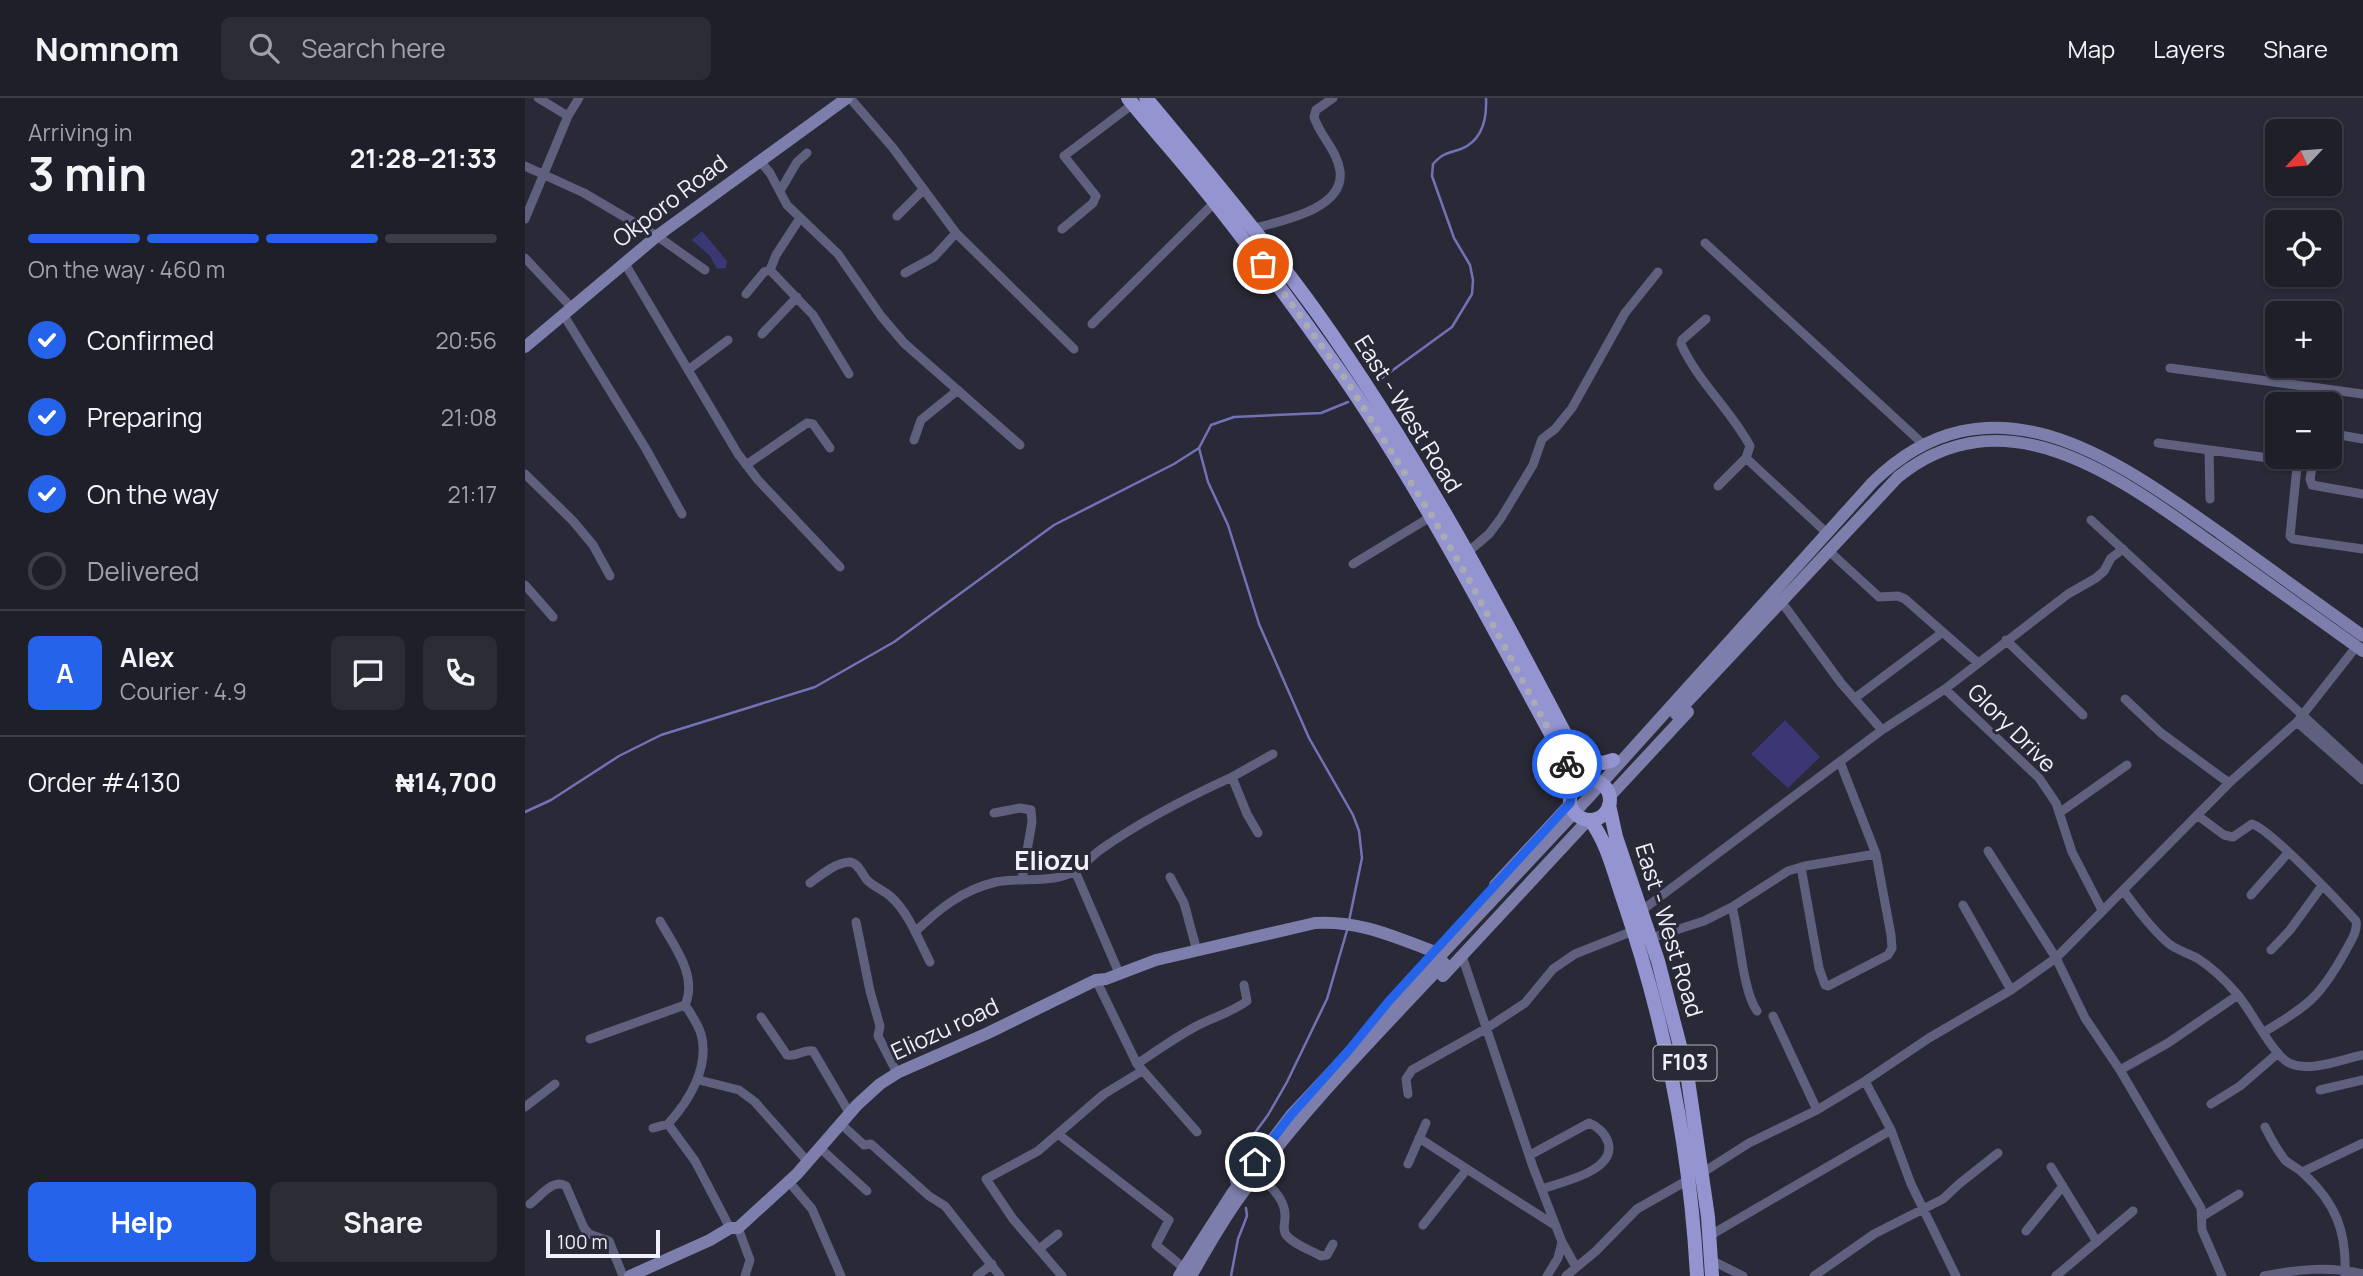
<!DOCTYPE html>
<meta charset="utf-8">
<style>
body{margin:0;font-family:Manrope,sans-serif;background:#2c2c35;color:#f1f3f6;height:100vh;display:flex;flex-direction:column;font-size:26px;white-space:nowrap}
*{box-sizing:border-box;margin:0}
p{font-size:23px;color:#a1a2a8}
.icon{flex:none;width:38px;height:38px;fill:none;stroke:currentColor;stroke-width:2;stroke-linecap:round;stroke-linejoin:round}
.map{position:relative;flex:1;overflow:hidden}
.sheet{display:flex;flex-direction:column;background:#1f1f29;width:525px}
.sheet>*{flex:none}
.needle{width:46px;rotate:244deg}
.fabs{position:absolute;left:1740px;top:21px;display:grid;gap:14px}
.fabs a{display:grid;place-items:center;width:77px;height:77px;border-radius:10px;background:#1f1f29;box-shadow:0 2px 5px #0004,0 0 0 2px #3c3d46;font-size:35px}
.scale{position:absolute;left:21px;bottom:18px;width:114px;box-sizing:border-box;padding-left:7px;border:4px solid #eff0f9;border-top:0;font-size:19px;line-height:24px;white-space:nowrap;color:#eff0f9;-webkit-text-stroke:5px #292937;paint-order:stroke}
.pin{position:absolute;display:grid;place-items:center;width:60px;height:60px;color:#fff;margin:-30px;border:4px solid #fff;border-radius:50%;box-shadow:0 2px 7px #0007}
.courier{position:absolute;display:grid;place-items:center;width:70px;height:70px;margin:-35px;border:5px solid #2563eb;border-radius:50%;background:#fff;color:#222;box-shadow:0 2px 9px #0007}
.summary em{font-style:normal;font-weight:700}
.summary div{display:flex;flex-direction:column-reverse}
.summary{display:flex;align-items:center;justify-content:space-between;height:119px;padding:0 28px}
h1{font-size:46px;font-weight:700;line-height:52px}
.bar{display:grid;grid-template-columns:repeat(4,1fr);gap:10px 7px;align-content:center;height:84px;padding:0 28px}
.bar i{height:9px;border-radius:5px;background:#3c3d46}
.bar .current{background:#2563eb}
.bar p{grid-column:span 4}
.line{display:flex;align-items:center;gap:18px;padding:0 28px;border-top:2px solid #3c3d46}
.line div{flex:1}
.round{display:grid;place-items:center;flex:none;width:74px;height:74px;border-radius:10px;background:#2c2c35}
ol{padding:0 28px;list-style:none}
li{display:flex;align-items:center;gap:21px;height:77px}
li p{margin-inline-start:auto}
li .icon{padding:7px;border-radius:50%;background:#2563eb;color:#fff;stroke-width:4}
li:last-child{color:#a1a2a8}
li i{width:38px;height:38px;border:4px solid #3c3d46;border-radius:50%}
.button{display:flex;gap:14px;margin-top:auto;padding:14px 28px}
.button a{flex:1;height:80px;border-radius:10px;background:#2563eb;color:#fff;font-size:28px;font-weight:700;line-height:80px;text-align:center}
.button a+a{background:#2c2c35;color:#f1f3f6}
header{display:flex;align-items:center;gap:42px;box-sizing:border-box;height:98px;padding:0 35px;background:#1f1f29;border-bottom:2px solid #3c3d46}
header strong{font-size:33px}
nav{display:flex;gap:38px;margin-inline-start:auto;font-size:24px}
.search{width:490px;height:63px;background:#2c2c35;display:flex;align-items:center;gap:18px;box-sizing:border-box;padding:0 24px;border-radius:10px;color:#a1a2a8;font-size:26px}
main{display:flex;flex:1;min-height:0}
.map>svg:first-child{display:block}
</style>
<header>
<strong>Nomnom</strong>
<div class="search"><svg class="icon" aria-label="search" viewBox="0 0 24 24"><circle cx="10" cy="10" r="6"/><path d="M15 15l6 6"/></svg>Search here</div>
<nav><a>Map</a><a>Layers</a><a>Share</a></nav>
</header>
<main>
<section class="sheet">
<div class="summary"><div><h1>3 min</h1><p>Arriving in</p></div><em>21:28–21:33</em></div>
<div class="bar"><i class="current"></i><i class="current"></i><i class="current"></i><i></i><p>On the way · 460 m</p></div>
<ol>
<li><svg class="icon" aria-label="check" viewBox="0 0 24 24"><path d="M5 12l5 5 9-10"/></svg>Confirmed<p>20:56</p></li>
<li><svg class="icon" aria-label="check" viewBox="0 0 24 24"><path d="M5 12l5 5 9-10"/></svg>Preparing<p>21:08</p></li>
<li><svg class="icon" aria-label="check" viewBox="0 0 24 24"><path d="M5 12l5 5 9-10"/></svg>On the way<p>21:17</p></li>
<li><i></i>Delivered</li>
</ol>
<div class="line" style="height:126px"><b class="round" style="background:#2563eb;color:#fff">A</b><div><b>Alex</b><p>Courier · 4.9</p></div><a class="round"><svg class="icon" aria-label="chat" viewBox="0 0 24 24"><path d="M4 5h16v11H9l-5 4z"/></svg></a><a class="round"><svg class="icon" aria-label="phone" viewBox="0 0 24 24"><path d="M5 4h4l2 5-3 2q2 4 5 5l2-3 5 2v4C11 20 4 13 5 4z"/></svg></a></div>
<div class="line" style="height:91px"><div>Order #4130</div><b>₦14,700</b></div>
<div class="button"><a>Help</a><a>Share</a></div>
</section>
<div class="map">
<svg width="1838" height="1178" viewBox="0 0 1838 1178">
<rect width="100%" height="100%" fill="#292937"/>
<path fill="#3b3775" d="M177,133L202,163L201,170L192,171L185,158L167,142Z
M1260,622L1295,659L1263,690L1226,656Z"/>
<g fill="none" stroke-linecap="round" stroke-linejoin="round">
<path stroke="#7372b6" stroke-width="2.5" d="M857,280L927,229L947,196L948,182L945,167L929,140L907,78L908,66C919,54 922,56 936,51C958,42 962,21 961,0
M823,304L796,315L709,319L686,327L674,350L683,384L703,427L734,526L784,640L828,717L834,733L837,760L824,823
M0,714L26,702L94,658L136,637L290,589L369,544L529,427L649,366L674,350
M708,1089L703,1071L743,1017L762,984L802,901L823,829
M706,1178L713,1141L722,1118L721,1110"/>
<path stroke="#5f607e" stroke-width="9" d="M13,0L43,18
M325,0L368,50L431,135L549,251
M235,63L245,75L262,107L313,156L356,218L379,245L495,347
M0,68L59,95L132,138L180,172
M255,93L272,64L282,55
M372,118L398,92
M275,120L251,157L245,172L288,217L324,276
M0,121L43,18L54,0
M537,131L568,105L571,98L539,58L608,6
M727,131C754,123 820,112 815,73C812,52 795,38 789,19L791,12L808,0
M1180,145L1398,346
M0,160L46,209
M99,164L213,356L233,382L315,469
M380,175L409,159L431,135
M221,196L239,174L245,172
M38,216L121,351L157,416
M1181,221L1157,242L1156,246C1173,284 1206,312 1225,348L1221,360
M567,226L690,104
M237,236L272,199
M1645,270L1838,296
M163,272L203,242
M1781,306L1784,291
M1804,335L1838,341
M389,342L396,322L433,292
M1633,345L1773,364
M1684,352L1685,401
M1773,359L1765,438L1768,441L1838,451
M1789,359L1785,381L1787,387L1838,396
M221,367L282,325L288,326L305,350
M0,376L48,423L68,447L85,478
M1193,388L1221,360L1303,436
M1566,422L1838,673
M943,454L964,436L976,420L1008,367L1017,341L1030,331L1047,310L1100,215L1133,174
M1305,454L1354,499L1373,498L1380,501L1453,565
M828,466L907,418
M0,487L28,519
M1258,506L1316,585L1357,632
M1481,542L1558,617
M1420,591L1514,680L1531,705L1547,754L1577,812
M1330,600L1418,534
M1600,601L1636,635L1704,685
M1772,624L1838,682
M707,679L748,656
M469,715L495,710L506,712L507,724L497,782
M1534,715L1602,667
M1672,717L1699,737L1708,739L1727,726C1745,731 1815,805 1831,823C1833,834 1825,844 1820,854C1795,899 1783,908 1739,934
M1463,753L1531,860L1560,920L1595,972L1676,1110L1677,1132L1697,1178
M1276,769L1294,870L1300,887L1303,888L1363,857L1367,850L1366,837L1351,756L1315,664
M550,773L594,875
M645,779L659,805L672,853
M285,785C296,777 310,765 324,764C333,764 337,776 342,782C349,789 358,792 365,798C383,813 394,843 405,864
M1598,792C1612,811 1626,830 1643,845C1651,852 1663,855 1672,860C1688,870 1700,882 1712,896C1726,912 1748,957 1764,965C1785,975 1817,961 1838,957
M1726,797L1763,755
M1438,807L1486,892
M1207,809C1215,837 1217,892 1232,913
M1116,813L1357,632L1420,591L1543,496L1571,480L1579,473L1586,460L1598,451
M331,824L345,893L355,928L353,938L372,975
M390,834C414,811 437,792 471,784C496,779 528,786 550,773C559,767 567,758 575,752C616,723 661,700 707,679L722,716L733,735
M1126,840L1179,823L1207,809L1263,773L1280,768L1351,756
M1746,852L1765,832L1797,788
M937,858L1008,1069L1037,1144L1051,1169
M571,882L612,966L672,1034
M160,907C166,916 173,926 176,936C185,969 164,1003 143,1026L170,1063L205,1130
M1248,918L1292,1012
M236,919L262,957C272,959 278,951 288,953L325,1016
M65,941L160,907C173,878 149,848 135,823
M612,966C630,954 648,941 668,930C685,920 706,915 722,903L719,887
M1595,972L1643,945L1713,897
M174,982L214,992L230,1004L283,1064
M1340,983L1366,1032L1386,1086L1431,1178
M1795,992L1838,982
M883,996L881,981L887,972L962,930L1000,905L1028,871L1050,856L1108,833
M1686,1006L1715,988L1753,955
M0,1009L30,986
M316,1026L339,1047L346,1046L404,1098L420,1108L475,1178
M1740,1029C1746,1041 1752,1052 1760,1062C1765,1067 1773,1070 1778,1075C1811,1105 1822,1134 1820,1178
M128,1030L143,1026
M533,1036L644,1122L631,1147L659,1170
M894,1040L942,1071
M295,1050L342,1093
M1005,1057L1064,1025C1072,1028 1080,1035 1083,1044C1092,1073 1036,1084 1017,1091
M883,1066L901,1025
M1526,1069L1572,1144
M1777,1074L1838,1045
M1177,1075L1224,1045L1292,1012L1340,983L1404,940L1486,892L1531,860L1704,685L1772,624L1831,549
M731,1077C744,1086 759,1099 760,1116C761,1124 756,1131 762,1138C770,1147 785,1152 796,1158L802,1157L808,1146
M264,1084L287,1111L316,1178
M5,1106C16,1098 28,1080 41,1088L59,1130L64,1136L84,1143L98,1178
M1678,1118L1714,1096
M898,1127L942,1071L1031,1128
M213,1130L225,1162L220,1178
M1501,1133L1538,1088
M1184,1138L1366,1032
M514,1151L533,1136
M1186,1162L1218,1178
M452,1178L467,1166
M537,1178L488,1121L461,1081L513,1053L579,996L617,973
M1022,1178L1033,1160L1037,1144
M1041,1178L1071,1153L1112,1111L1163,1082
M1289,1178L1349,1136L1418,1101L1434,1086L1473,1055
M1531,1178L1608,1113
M1739,1178C1773,1171 1805,1168 1838,1176"/>
<path stroke="#7d7eac" stroke-width="12" d="M0,249L132,138L322,0
M1151,616L1373,379C1482,291 1599,383 1691,448C1740,483 1789,518 1838,553
M1085,698L1163,614
M970,787L1046,705
M918,878L1063,722
M105,1178L185,1142L205,1130H213L272,1076L332,1007L355,986L374,974L463,935L571,882L581,881L631,862L790,825C834,822 870,839 910,854
M654,1178L708,1094L766,1017L1065,698L1348,384C1465,270 1588,359 1695,435C1742,469 1790,503 1838,538
M666,1178C681,1152 696,1125 714,1100C774,1015 848,941 919,865"/>
<path stroke="#9494d0" stroke-width="14" d="M603,0C632,36 663,70 691,106C736,163 779,222 820,281C902,401 968,531 1038,658L1044,669L1048,691
M621,0C679,70 737,139 790,212C888,349 968,498 1046,647L1063,672L1066,682
M1054,660L1078,665L1088,662
M1045 702a20 20 0 1 1 40 0a20 20 0 1 1-40 0Z
M1084,707L1091,739L1133,863L1162,975L1183,1119L1187,1178
M1065,722C1082,744 1089,775 1098,801C1140,924 1165,1048 1172,1178"/>
</g>
<g fill="none" stroke-linecap="round" stroke-linejoin="round">
<path stroke="#aaaab5" stroke-width="7" stroke-dasharray="0 12.6" d="M738,166L821,282L907,418L943,480L1042,666"/>
<path stroke="#2563eb" stroke-width="9" d="M730,1064L766,1017L824,952L864,903L1045,705L1048,691L1042,666"/>
</g>
<g text-anchor="middle" stroke-width="6" stroke-linejoin="round" paint-order="stroke">
<rect fill="#292937" stroke="#b4b4bf" stroke-width="2" x="1128.5" y="947.5" width="63" height="35" rx="5"/>
<g font-size="21" font-weight="bold" fill="#eff0f9">
<text x="1160" y="972">F103</text>
</g>
<g font-size="23" fill="#eff0f9" stroke="#292937">
<text transform="translate(145 103) rotate(-37)" y="8">Okporo Road</text>
<text transform="translate(883 316) rotate(58)" y="8">East - West Road</text>
<text transform="translate(1487 630) rotate(45)" y="8">Glory Drive</text>
<text transform="translate(1144 832) rotate(73)" y="8">East - West Road</text>
<text transform="translate(420 931) rotate(-25)" y="8">Eliozu road</text>
</g>
<g font-size="26" font-weight="bold" fill="#eff0f9" stroke="#292937">
<text x="527" y="772">Eliozu</text>
</g>
</g>
</svg>
<div class="fabs">
<a><svg class="needle" viewBox="-14 -14 28 28"><path d="M0-13l5 13h-10z" fill="#e53935"/><path d="M0 13l5-13h-10z" fill="#a1a2a8"/></svg></a>
<a><svg class="icon" aria-label="locate" viewBox="0 0 24 24"><circle cx="12" cy="12" r="6"/><path d="M12 2v4M12 18v4M2 12h4M18 12h4"/></svg></a>
<a>+</a>
<a>−</a>
</div>
<div class="scale">100 m</div>
<div class="pin" style="left:738px;top:166px;background:#ea580c"><svg class="icon" aria-label="bag" viewBox="0 0 24 24"><path d="M5 8h14l-1 12H6zM9 8a3 3 0 0 1 6 0"/></svg></div>
<div class="pin" style="left:730px;top:1064px;background:#1f2937"><svg class="icon" aria-label="home" viewBox="0 0 24 24"><path d="M3 11l9-7 9 7M6 9v11h12V9"/></svg></div>
<div class="courier" style="left:1042px;top:666px"><svg class="icon" aria-label="bike" viewBox="0 0 24 24"><circle cx="6" cy="16" r="4"/><circle cx="18" cy="16" r="4"/><path d="M6 16l4-8h5l3 8M10 8l3 8H6M13 5h3"/></svg></div>
</div>
</main>
